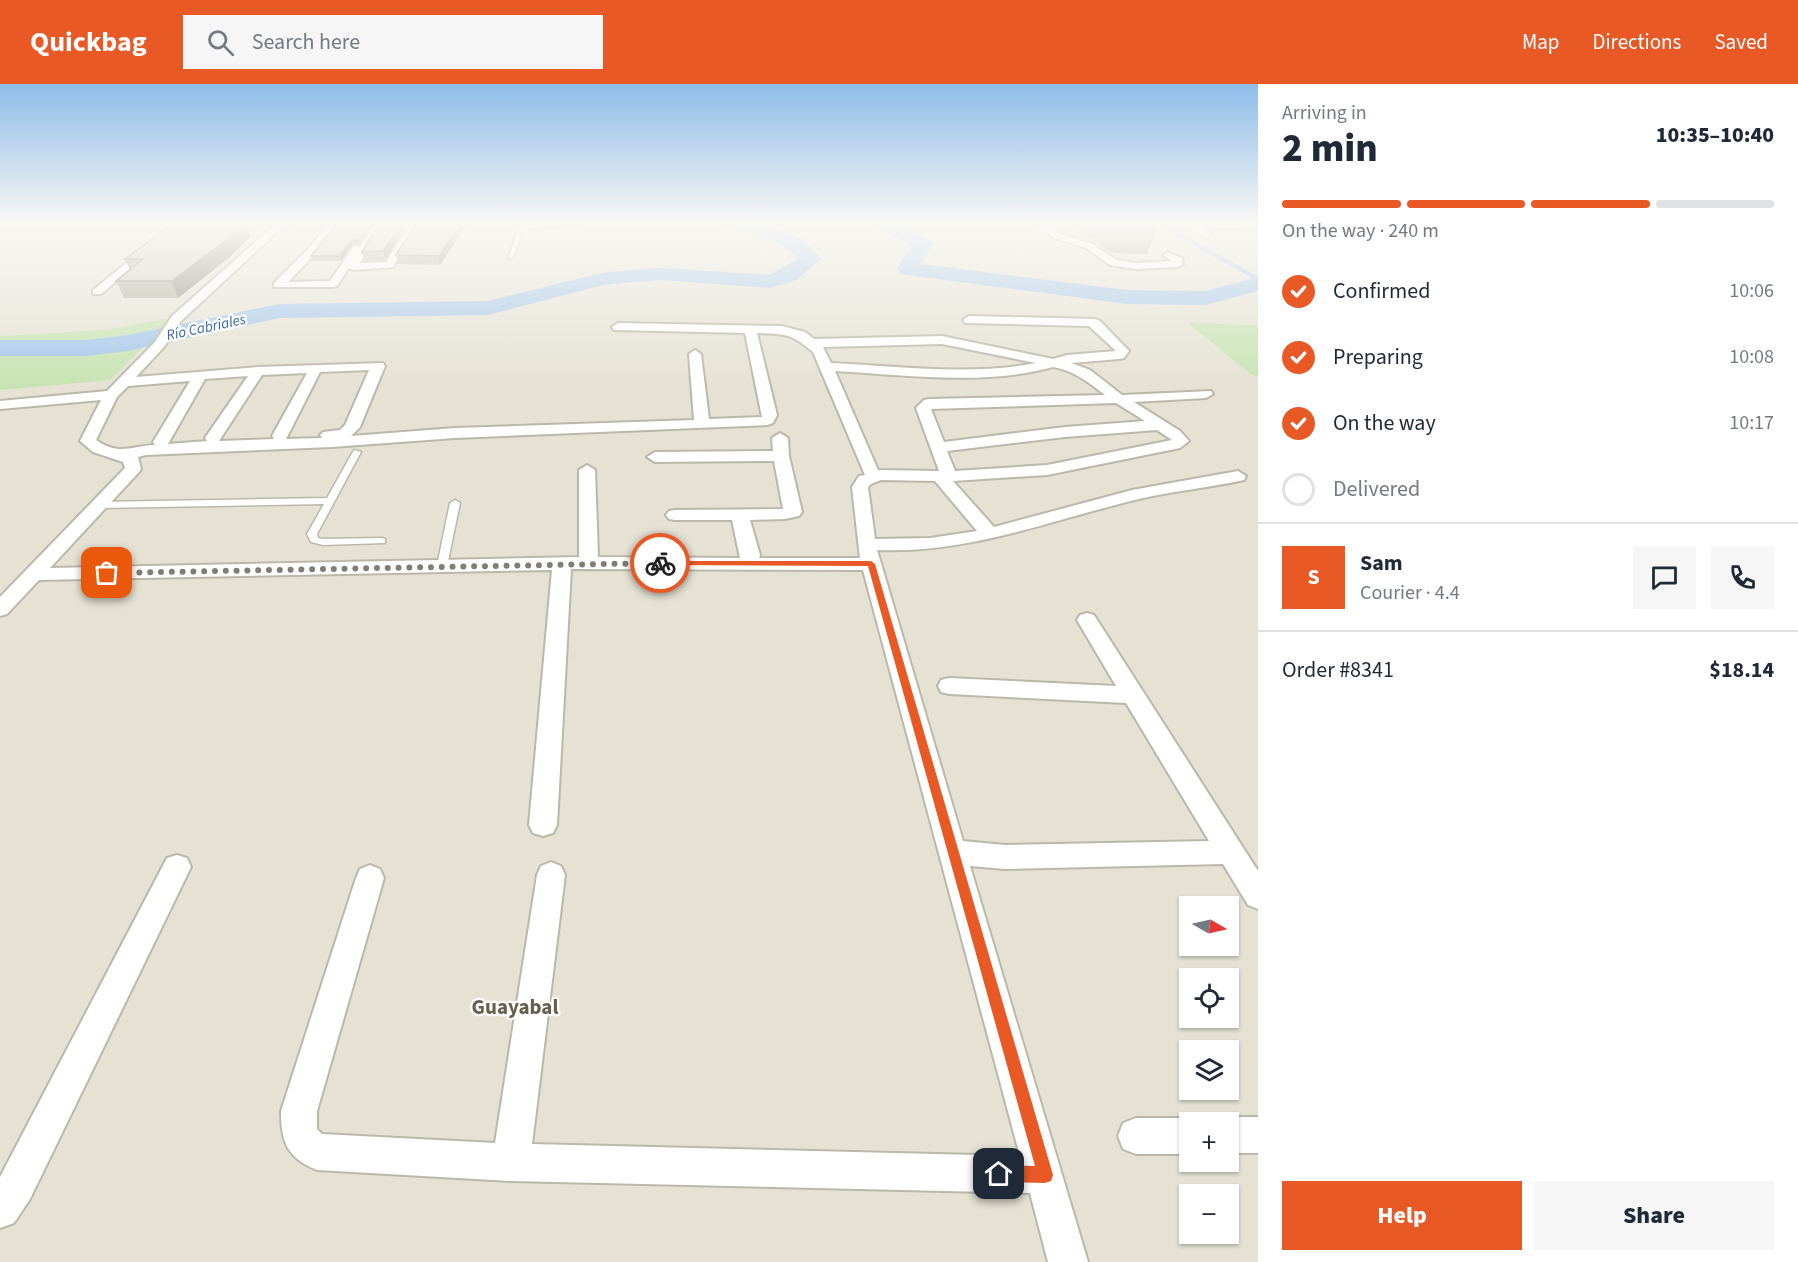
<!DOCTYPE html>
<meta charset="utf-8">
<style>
body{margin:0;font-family:"Source Sans 3",sans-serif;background:#f6f6f7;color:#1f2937;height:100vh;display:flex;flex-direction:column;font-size:22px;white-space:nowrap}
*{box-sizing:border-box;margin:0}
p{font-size:20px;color:#747a83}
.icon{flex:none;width:33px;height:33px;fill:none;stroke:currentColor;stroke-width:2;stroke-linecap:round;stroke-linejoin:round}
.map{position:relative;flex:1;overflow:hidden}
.sheet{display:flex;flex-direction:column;background:#fff;width:540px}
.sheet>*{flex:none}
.needle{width:39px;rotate:99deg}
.fabs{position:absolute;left:1179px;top:812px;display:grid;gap:12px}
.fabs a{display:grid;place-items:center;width:60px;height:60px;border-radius:0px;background:#fff;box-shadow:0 2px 4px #0004;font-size:30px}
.pin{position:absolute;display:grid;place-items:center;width:51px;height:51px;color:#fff;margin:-26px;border-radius:12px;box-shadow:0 3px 9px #0006}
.courier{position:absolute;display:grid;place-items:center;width:60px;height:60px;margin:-30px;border:4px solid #e95926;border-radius:50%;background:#fff;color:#222;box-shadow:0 2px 8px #0007}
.overview em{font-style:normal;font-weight:800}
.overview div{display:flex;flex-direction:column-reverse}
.overview{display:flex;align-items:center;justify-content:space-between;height:102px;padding:0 24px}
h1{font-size:39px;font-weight:800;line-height:45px}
.bar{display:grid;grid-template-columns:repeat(4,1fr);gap:9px 6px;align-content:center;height:72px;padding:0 24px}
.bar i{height:8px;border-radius:4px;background:#e0e1e3}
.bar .on{background:#e95926}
.bar p{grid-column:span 4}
.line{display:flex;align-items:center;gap:15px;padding:0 24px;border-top:2px solid #e0e1e3}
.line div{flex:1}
.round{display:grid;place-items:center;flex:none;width:63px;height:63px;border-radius:0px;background:#f6f6f7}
ol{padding:0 24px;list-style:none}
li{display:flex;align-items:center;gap:18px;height:66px}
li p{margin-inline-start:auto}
li .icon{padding:6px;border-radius:50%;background:#e95926;color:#fff;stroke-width:4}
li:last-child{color:#747a83}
li i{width:33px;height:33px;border:3px solid #e0e1e3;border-radius:50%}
.primary-button{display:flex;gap:12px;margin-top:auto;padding:12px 24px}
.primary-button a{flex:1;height:69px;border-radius:0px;background:#e95926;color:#fff;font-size:24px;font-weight:800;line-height:69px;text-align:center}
.primary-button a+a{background:#f6f6f7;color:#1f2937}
header{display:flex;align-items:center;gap:36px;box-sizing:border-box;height:84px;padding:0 30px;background:#e95926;color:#fff}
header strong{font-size:28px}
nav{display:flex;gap:33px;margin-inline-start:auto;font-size:21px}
.search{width:420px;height:54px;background:#f6f6f7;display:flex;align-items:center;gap:15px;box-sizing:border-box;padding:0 21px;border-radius:0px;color:#747a83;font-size:22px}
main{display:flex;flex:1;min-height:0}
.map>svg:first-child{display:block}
</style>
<header>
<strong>Quickbag</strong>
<div class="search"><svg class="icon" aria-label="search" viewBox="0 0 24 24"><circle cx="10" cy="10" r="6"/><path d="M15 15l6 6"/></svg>Search here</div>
<nav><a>Map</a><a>Directions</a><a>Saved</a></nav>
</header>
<main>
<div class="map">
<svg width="1258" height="1178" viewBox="0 0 1258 1178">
<rect width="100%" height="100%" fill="#f1efe6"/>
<path fill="#e5e2d4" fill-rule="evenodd" d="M0,138H1258V1178H0ZM1190,822H1228V861H1190ZM1190,894H1228V933H1190ZM1190,966H1228V1005H1190ZM1190,1038H1228V1077H1190ZM1190,1110H1228V1149H1190Z"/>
<path fill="#c7e3b2" d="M175,233L110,296L0,306V252L106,246Z
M1188,239L1258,241V292L1252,291Z"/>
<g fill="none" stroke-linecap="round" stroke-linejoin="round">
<path stroke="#a6c7ea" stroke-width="4" d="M1161,138L1176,149L1258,195"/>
<path fill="#a6c7ea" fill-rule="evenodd" d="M719,138C755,137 799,143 821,175L796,196L771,204L661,196L632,198L603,201L488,231L279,234L128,267L86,272H0V256H86L128,251L279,220L488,217L602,189L632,186L661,184L770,191L799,174L778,158L722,142Z
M869,138H897L929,156L932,160L920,180L1128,206L1206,207L1258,193V207L1206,221L1128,220L907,191L900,189L897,185L911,162C902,156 874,144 869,138Z"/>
<g stroke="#bcb8a9" stroke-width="3">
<path id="lane" d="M521,140L525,141L513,173L508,174Z
M354,366L361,368L317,450L318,454L323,455L382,454L385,455V459L323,461L311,458L307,450L324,420L99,424L94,421L99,418L327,414Z
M455,416L460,419L447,482L442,485L437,482L450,419Z"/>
</g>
<g stroke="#bcb8a9" stroke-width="4">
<path id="street" d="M177,138H187L101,210H93V206Z
M278,138H288L181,237L164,263L136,293L258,283L383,279L385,282L360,343L351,352L455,344L694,336L689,270L695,266L701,270L709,335L762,333L745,249L614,246L612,243L618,239L782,242L805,248L814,255L942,252L1053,275L1067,271L1116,267L1089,242L965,239L963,236L969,232L1095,235L1100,237L1129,267L1124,274L1119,275L1071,279L1090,286L1122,311L1211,307L1213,310L1206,314L1134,318L1180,347L1189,357L1180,364L1047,391L953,397L994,443L1132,406L1238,387L1246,392L1244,396C1204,405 1162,408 1123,419C1041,440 962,470 877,466L963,757L1005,761L1209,757L1126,619L949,610L941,608L938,602L941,596L949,594L1116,602L1077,536L1080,531L1087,529L1094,531L1258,787V825L1248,821L1223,780L1005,785L970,782L1088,1178H1048L1030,1109L511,1097L317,1086C287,1074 281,1058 281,1027L356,794L360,785L370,781L380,785L384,794L317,1027V1045L322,1050L495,1059L537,791L541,782L551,778L561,782L565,791L532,1060L1020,1072L863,486L571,485L557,741L553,749L543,752L533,749L529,741L552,486L39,496L7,530L0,532V513L125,384L123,378L93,368L80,357L101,316L0,325V317L107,307L155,258L172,232ZM757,249C785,250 791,249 813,268L865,391L859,392L852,403L860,474H759L760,471L750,436L785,435L799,432L802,428L789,372L788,354L780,349L772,354L773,367L655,368L647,373L655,378L774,377L783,425L675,426L669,427L666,431L669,435L675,436H732L740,474L598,473L595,386L587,381L579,386V473L50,484L139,388L141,385L138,373L146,371L332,363L455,354L767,341L773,339L777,331ZM942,260L1036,279C970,292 898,282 831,279L823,263ZM1053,283C1075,287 1088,298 1105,311L929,315L924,316L916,324L939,387L878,386L835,287C906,291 984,302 1053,283ZM369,286L345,341L340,346L323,348L320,351L322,354L286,355L320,288ZM307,289L272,352L274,355L219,357L262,291ZM248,292L205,354L207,357L168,360L205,295ZM190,297L153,358L155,361C130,362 119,372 96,356L117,313L128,302ZM1116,319L1145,337L1065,343L944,358L931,325ZM1157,346L1172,356L1047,381L955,387L947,367L1065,353ZM881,396L935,397L977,447L930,454L875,455L868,403L871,400Z
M330,138H384L360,179L386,178L411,138H420L393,183L353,186L349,184L337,202L333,203H274V199L308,165ZM337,142H373L361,162H354L330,197L288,198L316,169Z
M515,138H584L579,141L528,144Z
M1035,138H1045L1060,150L1092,160L1117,176L1135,179L1172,177L1163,171L1168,168L1182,174L1183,180L1178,183L1135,185L1110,181L1086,164L1054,154Z
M1258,138V143L1204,145L1211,151L1206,154L1192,144L1199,139Z
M177,771L187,774L191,783L30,1115L14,1139L0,1144V1093L167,774Z
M1228,1033H1258V1069H1228V1038H1216Z
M1136,1034H1190L1200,1038H1190V1070H1136L1123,1065L1118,1052L1123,1039Z"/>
</g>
<use href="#lane" fill="#fff" fill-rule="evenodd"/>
<use href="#street" fill="#fff" fill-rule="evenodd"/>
</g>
<path fill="#b5afa2" d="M175,138H263L259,141H246L250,152L231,172L178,214H124L116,197L130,186L125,175Z
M380,138L385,176L364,177L362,168Z
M468,138L440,181L398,180L396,171Z
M1068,138H1160L1147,170L1111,169Z
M368,140L369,144L360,160L352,161L341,177H312L311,172Z"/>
<path fill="#938f84" d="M244,138H245L250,152L231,172L178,214L172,197Z
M402,138H408L385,176L383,167Z
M462,138H468L440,181L439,172Z
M368,140L369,144L360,160L352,161L341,177L340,172L351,156Z"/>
<path fill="#d2ccbc" stroke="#938f84" stroke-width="1.5" d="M175,138H244L226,156L172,197H116L143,175H125Z
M380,138H402L383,167L362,168Z
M417,138H462L439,172L396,171Z
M337,140H368L359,156H351L340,172H311Z"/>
<linearGradient id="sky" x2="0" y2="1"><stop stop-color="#8dbce9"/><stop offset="0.46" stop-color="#f9f8f4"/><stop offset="1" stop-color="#f9f8f4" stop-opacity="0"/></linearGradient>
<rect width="1258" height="303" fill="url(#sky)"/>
<path fill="#e95926" d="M657,477H871L875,480L1053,1091L1051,1097L1045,1099L999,1098L993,1095L990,1090L993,1084L999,1081L1035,1082L868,482L660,481L656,479Z"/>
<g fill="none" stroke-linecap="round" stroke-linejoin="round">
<path stroke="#817d74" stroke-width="6" stroke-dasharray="0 10.8" d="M107,489L660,479"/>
</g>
<g text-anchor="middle" stroke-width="4.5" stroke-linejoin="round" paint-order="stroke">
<g font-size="15" font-style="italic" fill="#386ba7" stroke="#fff">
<text transform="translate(206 243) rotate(-12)" y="5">Río Cabriales</text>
</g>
<g font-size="21" font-weight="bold" fill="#655f4e" stroke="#fff">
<text x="515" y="930">Guayabal</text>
</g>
</g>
</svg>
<div class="fabs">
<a><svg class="needle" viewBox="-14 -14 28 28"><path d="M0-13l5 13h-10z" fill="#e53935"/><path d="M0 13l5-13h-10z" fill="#747a83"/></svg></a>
<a><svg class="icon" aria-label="locate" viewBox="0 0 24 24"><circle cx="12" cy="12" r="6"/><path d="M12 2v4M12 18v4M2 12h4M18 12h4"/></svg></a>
<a><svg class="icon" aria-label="layers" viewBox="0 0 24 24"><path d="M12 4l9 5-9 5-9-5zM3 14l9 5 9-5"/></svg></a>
<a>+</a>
<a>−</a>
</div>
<div class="pin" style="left:107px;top:489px;background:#ea580c"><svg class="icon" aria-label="bag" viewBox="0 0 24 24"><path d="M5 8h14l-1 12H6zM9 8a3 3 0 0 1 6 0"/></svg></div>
<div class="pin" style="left:999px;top:1090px;background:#1f2937"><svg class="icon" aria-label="home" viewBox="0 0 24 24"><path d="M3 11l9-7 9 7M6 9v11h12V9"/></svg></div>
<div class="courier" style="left:660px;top:479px"><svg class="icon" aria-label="bike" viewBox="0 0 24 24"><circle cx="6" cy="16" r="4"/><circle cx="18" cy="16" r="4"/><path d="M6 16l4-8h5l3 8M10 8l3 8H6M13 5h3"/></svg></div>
</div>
<section class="sheet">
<div class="overview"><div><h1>2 min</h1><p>Arriving in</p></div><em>10:35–10:40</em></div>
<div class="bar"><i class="on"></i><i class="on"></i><i class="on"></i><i></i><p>On the way · 240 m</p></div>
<ol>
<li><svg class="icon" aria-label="check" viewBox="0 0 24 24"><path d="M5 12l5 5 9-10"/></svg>Confirmed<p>10:06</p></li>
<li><svg class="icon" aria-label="check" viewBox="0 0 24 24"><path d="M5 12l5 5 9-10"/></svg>Preparing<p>10:08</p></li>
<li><svg class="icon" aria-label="check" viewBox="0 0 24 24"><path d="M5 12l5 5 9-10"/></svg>On the way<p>10:17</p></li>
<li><i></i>Delivered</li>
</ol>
<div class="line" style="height:108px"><b class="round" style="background:#e95926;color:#fff">S</b><div><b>Sam</b><p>Courier · 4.4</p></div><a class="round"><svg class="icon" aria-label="chat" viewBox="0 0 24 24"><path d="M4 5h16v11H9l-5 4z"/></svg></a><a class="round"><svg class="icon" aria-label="phone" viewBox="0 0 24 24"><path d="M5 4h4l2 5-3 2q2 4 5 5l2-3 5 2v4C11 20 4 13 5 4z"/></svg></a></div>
<div class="line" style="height:78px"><div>Order #8341</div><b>$18.14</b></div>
<div class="primary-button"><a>Help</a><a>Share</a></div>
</section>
</main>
